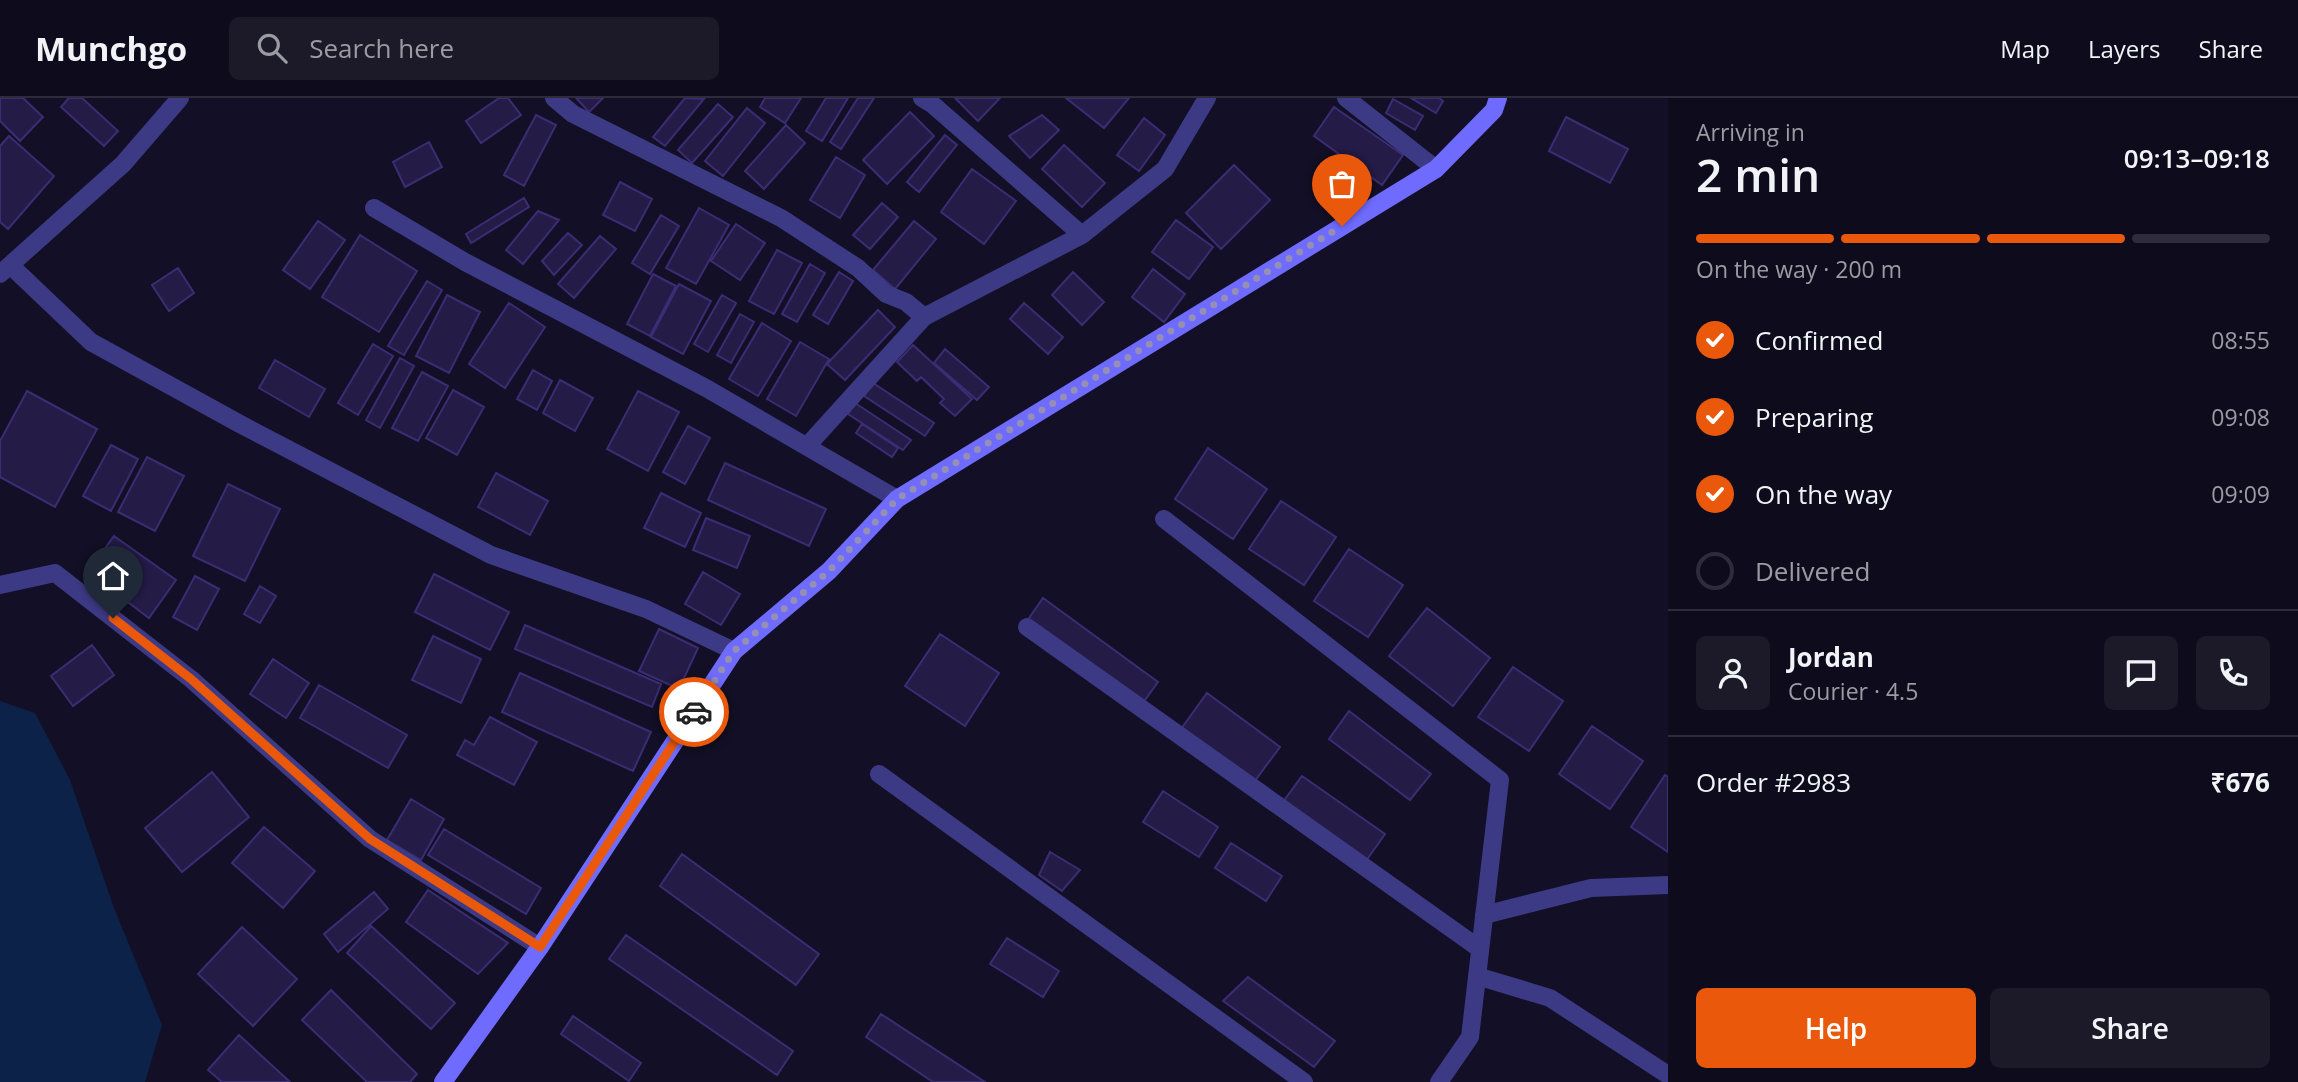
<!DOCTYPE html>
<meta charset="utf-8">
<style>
body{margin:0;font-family:"Open Sans",sans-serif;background:#1c1929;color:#f1f3f6;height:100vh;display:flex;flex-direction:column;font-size:26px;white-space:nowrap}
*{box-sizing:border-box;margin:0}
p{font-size:23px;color:#9b9ba3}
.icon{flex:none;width:38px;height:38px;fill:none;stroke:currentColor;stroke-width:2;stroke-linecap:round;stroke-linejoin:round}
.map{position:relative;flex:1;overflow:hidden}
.side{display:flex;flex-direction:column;background:#0e0b1c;width:630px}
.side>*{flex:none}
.pin{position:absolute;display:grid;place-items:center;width:60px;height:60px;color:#fff;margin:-72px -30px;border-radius:50% 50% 50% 0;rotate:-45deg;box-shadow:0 0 7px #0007}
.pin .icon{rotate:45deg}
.courier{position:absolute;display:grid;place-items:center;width:70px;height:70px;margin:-35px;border:5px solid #ea580c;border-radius:50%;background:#fff;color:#222;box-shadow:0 2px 9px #0007}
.summary em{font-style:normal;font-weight:600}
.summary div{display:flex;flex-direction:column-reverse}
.summary{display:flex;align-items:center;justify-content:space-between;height:119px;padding:0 28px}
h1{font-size:46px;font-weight:600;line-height:52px}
.bar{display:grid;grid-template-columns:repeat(4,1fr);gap:10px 7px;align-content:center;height:84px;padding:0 28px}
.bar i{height:9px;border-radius:5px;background:#2e2b3b}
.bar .selected{background:#ea580c}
.bar p{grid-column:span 4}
.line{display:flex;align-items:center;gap:18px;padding:0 28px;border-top:2px solid #2e2b3b}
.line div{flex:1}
.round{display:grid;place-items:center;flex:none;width:74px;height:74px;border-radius:10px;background:#1c1929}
ol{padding:0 28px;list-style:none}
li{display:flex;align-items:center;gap:21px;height:77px}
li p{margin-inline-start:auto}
li .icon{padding:7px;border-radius:50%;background:#ea580c;color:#fff;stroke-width:4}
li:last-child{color:#9b9ba3}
li i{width:38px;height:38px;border:4px solid #2e2b3b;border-radius:50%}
.action{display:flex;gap:14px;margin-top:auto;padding:14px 28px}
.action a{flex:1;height:80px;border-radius:10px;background:#ea580c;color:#fff;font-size:28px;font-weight:600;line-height:80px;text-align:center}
.action a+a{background:#1c1929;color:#f1f3f6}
header{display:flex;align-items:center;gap:42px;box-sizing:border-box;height:98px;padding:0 35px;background:#0e0b1c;border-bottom:2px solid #2e2b3b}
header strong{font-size:33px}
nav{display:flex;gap:38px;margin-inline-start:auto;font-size:24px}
.search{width:490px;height:63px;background:#1c1929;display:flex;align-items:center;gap:18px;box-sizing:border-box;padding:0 24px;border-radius:10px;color:#9b9ba3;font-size:26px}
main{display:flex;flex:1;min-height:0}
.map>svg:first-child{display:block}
</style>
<header>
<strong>Munchgo</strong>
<div class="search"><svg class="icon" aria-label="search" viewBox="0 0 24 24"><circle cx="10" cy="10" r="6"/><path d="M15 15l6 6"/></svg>Search here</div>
<nav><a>Map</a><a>Layers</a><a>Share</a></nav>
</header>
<main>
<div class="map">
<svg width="1668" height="984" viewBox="0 0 1668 984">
<rect width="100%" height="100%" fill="#130f26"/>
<path fill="#0c2248" d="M0,603L35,615L70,682L114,810L162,927L145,984H0Z"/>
<path fill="#241b47" stroke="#3b2d73" stroke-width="2" d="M0,0H23L43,19L20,43L0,23Z
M69,0H82L118,33L104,48L61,9Z
M499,0H508L521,17L481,45L466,23Z
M576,0H603L589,14Z
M685,0L704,1L665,48L653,39Z
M765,0H801L785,25L760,9Z
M826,0H848L822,43L806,33Z
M858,0H874L841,51L830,44Z
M955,0H1000L978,23Z
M1066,0H1129L1104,30Z
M1411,0H1439L1443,3L1436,15Z
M1393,1L1423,18L1415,32L1386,15Z
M718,6L733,19L692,65L678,52Z
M1334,9L1403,57L1382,87L1314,38Z
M747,10L765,25L723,78L705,63Z
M910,14L934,38L887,86L863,62Z
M536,17L556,27L524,88L504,77Z
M1042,17L1059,32L1030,60L1009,38Z
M1566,19L1628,51L1610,85L1549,53Z
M1144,20L1165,37L1139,73L1117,57Z
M786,27L805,45L764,91L745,73Z
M945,37L957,47L919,94L907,84Z
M9,38L54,78L8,131L0,124V48Z
M429,44L442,69L405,89L393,64Z
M1064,47L1105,85L1082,109L1042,71Z
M836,59L865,77L840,120L810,102Z
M1234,67L1270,102L1221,151L1186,115Z
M972,71L1016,103L984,146L941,114Z
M620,84L652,101L635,133L603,117Z
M524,100L529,109L471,145L466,136Z
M882,105L898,119L870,151L853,137Z
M699,110L729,127L696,186L666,170Z
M538,113L559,122L523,166L506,152Z
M661,117L679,128L650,176L632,165Z
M1176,122L1213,149L1189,181L1152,154Z
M318,123L345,142L310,191L283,172Z
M914,123L936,141L895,191L873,172Z
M736,126L765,145L740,182L711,163Z
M568,135L582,147L554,177L542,163Z
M360,137L417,173L379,234L322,199Z
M600,138L616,151L574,200L558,186Z
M777,152L802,165L774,216L749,203Z
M810,166L825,175L797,224L782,216Z
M178,170L194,195L169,213L152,187Z
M1153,171L1185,196L1164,224L1132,199Z
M839,174L853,183L828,226L813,217Z
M1073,174L1104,204L1082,227L1052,197Z
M653,176L676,188L650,238L627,226Z
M427,183L442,192L404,257L388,248Z
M679,186L711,203L683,256L651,239Z
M447,197L480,214L449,275L416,258Z
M722,197L736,205L708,254L694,246Z
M509,205L545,229L505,290L469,266Z
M1024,205L1063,239L1048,256L1010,221Z
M878,212L895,229L845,282L827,266Z
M740,216L754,224L731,265L717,257Z
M762,225L791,243L758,298L729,281Z
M800,244L829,261L796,318L767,301Z
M373,246L393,258L358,317L338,305Z
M913,247L972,301L955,318L940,305L944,301L921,279L917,283L897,264Z
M945,251L989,289L977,302L934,265Z
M400,260L414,268L380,330L366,322Z
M275,262L325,291L309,319L259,290Z
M533,272L552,283L537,312L517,301Z
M422,274L448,288L418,343L392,330Z
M560,282L593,300L575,333L543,315Z
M873,285L934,325L925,338L864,298Z
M453,292L484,309L457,357L426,340Z
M27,293L97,331L55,409L0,379V343Z
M638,293L679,314L648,373L607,351Z
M855,305L911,342L903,352L848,316Z
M862,326L898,350L892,359L856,335Z
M688,328L710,340L685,386L663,374Z
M111,347L138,361L111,413L83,398Z
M1208,350L1267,391L1233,441L1175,401Z
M147,359L184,378L155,433L118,414Z
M725,365L826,411L809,448L708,402Z
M496,375L548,403L530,437L478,409Z
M228,386L280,411L245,483L193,458Z
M661,395L701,415L685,449L644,430Z
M1281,403L1336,439L1304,487L1249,451Z
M706,420L750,438L737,470L693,452Z
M114,438L176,482L149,520L88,474Z
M1349,451L1403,487L1368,539L1314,503Z
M703,474L740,496L721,527L685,506Z
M434,476L509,514L490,552L415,514Z
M195,478L219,491L197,532L173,519Z
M260,488L276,498L260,525L244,516Z
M1043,500L1158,584L1142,606L1027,523Z
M1427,510L1490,560L1453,608L1389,558Z
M525,527L661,586L652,609L515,551Z
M659,531L698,550L679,591L639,573Z
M940,536L999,575L965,628L905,588Z
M433,538L481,561L461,605L412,582Z
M92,547L114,577L73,608L51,578Z
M273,561L309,585L286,620L250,596Z
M1513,569L1563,603L1529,653L1478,619Z
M520,575L651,634L633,673L502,614Z
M319,587L407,637L388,670L300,620Z
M1207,595L1280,649L1254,684L1181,631Z
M1349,613L1431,676L1410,702L1329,641Z
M490,619L537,644L514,687L457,657L465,642L474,647Z
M1592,628L1643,663L1610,711L1559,676Z
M212,674L249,719L182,774L145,730Z
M1665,677L1668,679V754L1631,729Z
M1302,678L1385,736L1363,767L1280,708Z
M1163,693L1218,729L1199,759L1143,724Z
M411,701L444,721L421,762L387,742Z
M264,729L315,773L283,810L232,765Z
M444,731L541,790L526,816L428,757Z
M1231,745L1282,778L1266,803L1215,770Z
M1050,754L1080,772L1062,793L1039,777Z
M682,756L819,856L796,887L660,788Z
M428,792L508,845L478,876L406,824Z
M374,794L388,811L338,854L324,836Z
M371,828L455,905L431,931L347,855Z
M242,829L297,881L253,928L198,876Z
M626,837L793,953L777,977L609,861Z
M1007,840L1059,873L1043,899L990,866Z
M1248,879L1335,943L1314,969L1223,903Z
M331,892L417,976L410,984H367L302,922Z
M881,916L985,984H933L866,939Z
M573,918L641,965L629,983L561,936Z
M239,937L290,984H222L208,972Z"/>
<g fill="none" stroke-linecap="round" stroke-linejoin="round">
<path stroke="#3d3a85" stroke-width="18" d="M554,0L573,16L781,120L858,170L886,196L906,204L924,219
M922,0L932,6L1082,137
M1346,0L1436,71
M374,110L465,164L706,290L897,401
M10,167L91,244L240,326L491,457L646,511L734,553
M0,176L123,66L180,0
M808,347L924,219L1082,137L1165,71L1207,0
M1164,421L1500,682L1470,939L1439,984
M0,487L55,475L191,581L370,741L540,849
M1027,529L1480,851
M879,676L1304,984
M1484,817L1591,790L1668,787
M1477,878L1550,900L1668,977"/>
<path stroke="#6f6bff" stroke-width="18" d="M443,984L540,849L734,553L829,473L897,401L1436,71L1494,12L1498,0"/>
</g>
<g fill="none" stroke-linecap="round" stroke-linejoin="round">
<path stroke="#948fb3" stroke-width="7" stroke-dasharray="0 12.6" d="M694,614L734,553L829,473L897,401L1342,128"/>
<path stroke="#ea580c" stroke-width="9" d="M113,520L191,581L370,741L540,849L694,614"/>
</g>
</svg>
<div class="pin" style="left:1342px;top:128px;background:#ea580c"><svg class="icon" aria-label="bag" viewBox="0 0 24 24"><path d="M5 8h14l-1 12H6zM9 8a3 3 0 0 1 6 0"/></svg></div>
<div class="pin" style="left:113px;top:520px;background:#1f2937"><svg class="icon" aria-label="home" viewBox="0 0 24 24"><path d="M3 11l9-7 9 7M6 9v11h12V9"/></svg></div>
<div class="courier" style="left:694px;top:614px"><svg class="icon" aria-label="car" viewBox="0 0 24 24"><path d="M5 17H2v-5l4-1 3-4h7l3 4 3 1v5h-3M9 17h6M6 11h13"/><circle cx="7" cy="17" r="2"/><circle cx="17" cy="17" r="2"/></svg></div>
</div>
<section class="side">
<div class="summary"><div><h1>2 min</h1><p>Arriving in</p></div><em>09:13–09:18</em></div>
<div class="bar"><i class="selected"></i><i class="selected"></i><i class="selected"></i><i></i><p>On the way · 200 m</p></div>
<ol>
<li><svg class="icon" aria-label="check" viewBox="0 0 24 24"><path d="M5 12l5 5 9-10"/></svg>Confirmed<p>08:55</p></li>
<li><svg class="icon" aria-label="check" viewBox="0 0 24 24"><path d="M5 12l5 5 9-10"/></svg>Preparing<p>09:08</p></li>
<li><svg class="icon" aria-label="check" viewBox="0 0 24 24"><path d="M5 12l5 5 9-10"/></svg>On the way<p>09:09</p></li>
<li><i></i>Delivered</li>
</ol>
<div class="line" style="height:126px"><a class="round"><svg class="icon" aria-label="person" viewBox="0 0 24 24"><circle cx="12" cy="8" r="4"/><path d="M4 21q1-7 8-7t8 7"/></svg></a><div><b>Jordan</b><p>Courier · 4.5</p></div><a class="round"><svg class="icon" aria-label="chat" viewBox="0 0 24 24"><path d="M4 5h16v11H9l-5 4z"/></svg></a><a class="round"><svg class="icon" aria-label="phone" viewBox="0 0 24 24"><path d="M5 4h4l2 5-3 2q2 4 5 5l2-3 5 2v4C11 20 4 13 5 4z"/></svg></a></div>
<div class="line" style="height:91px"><div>Order #2983</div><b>₹676</b></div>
<div class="action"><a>Help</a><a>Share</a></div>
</section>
</main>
